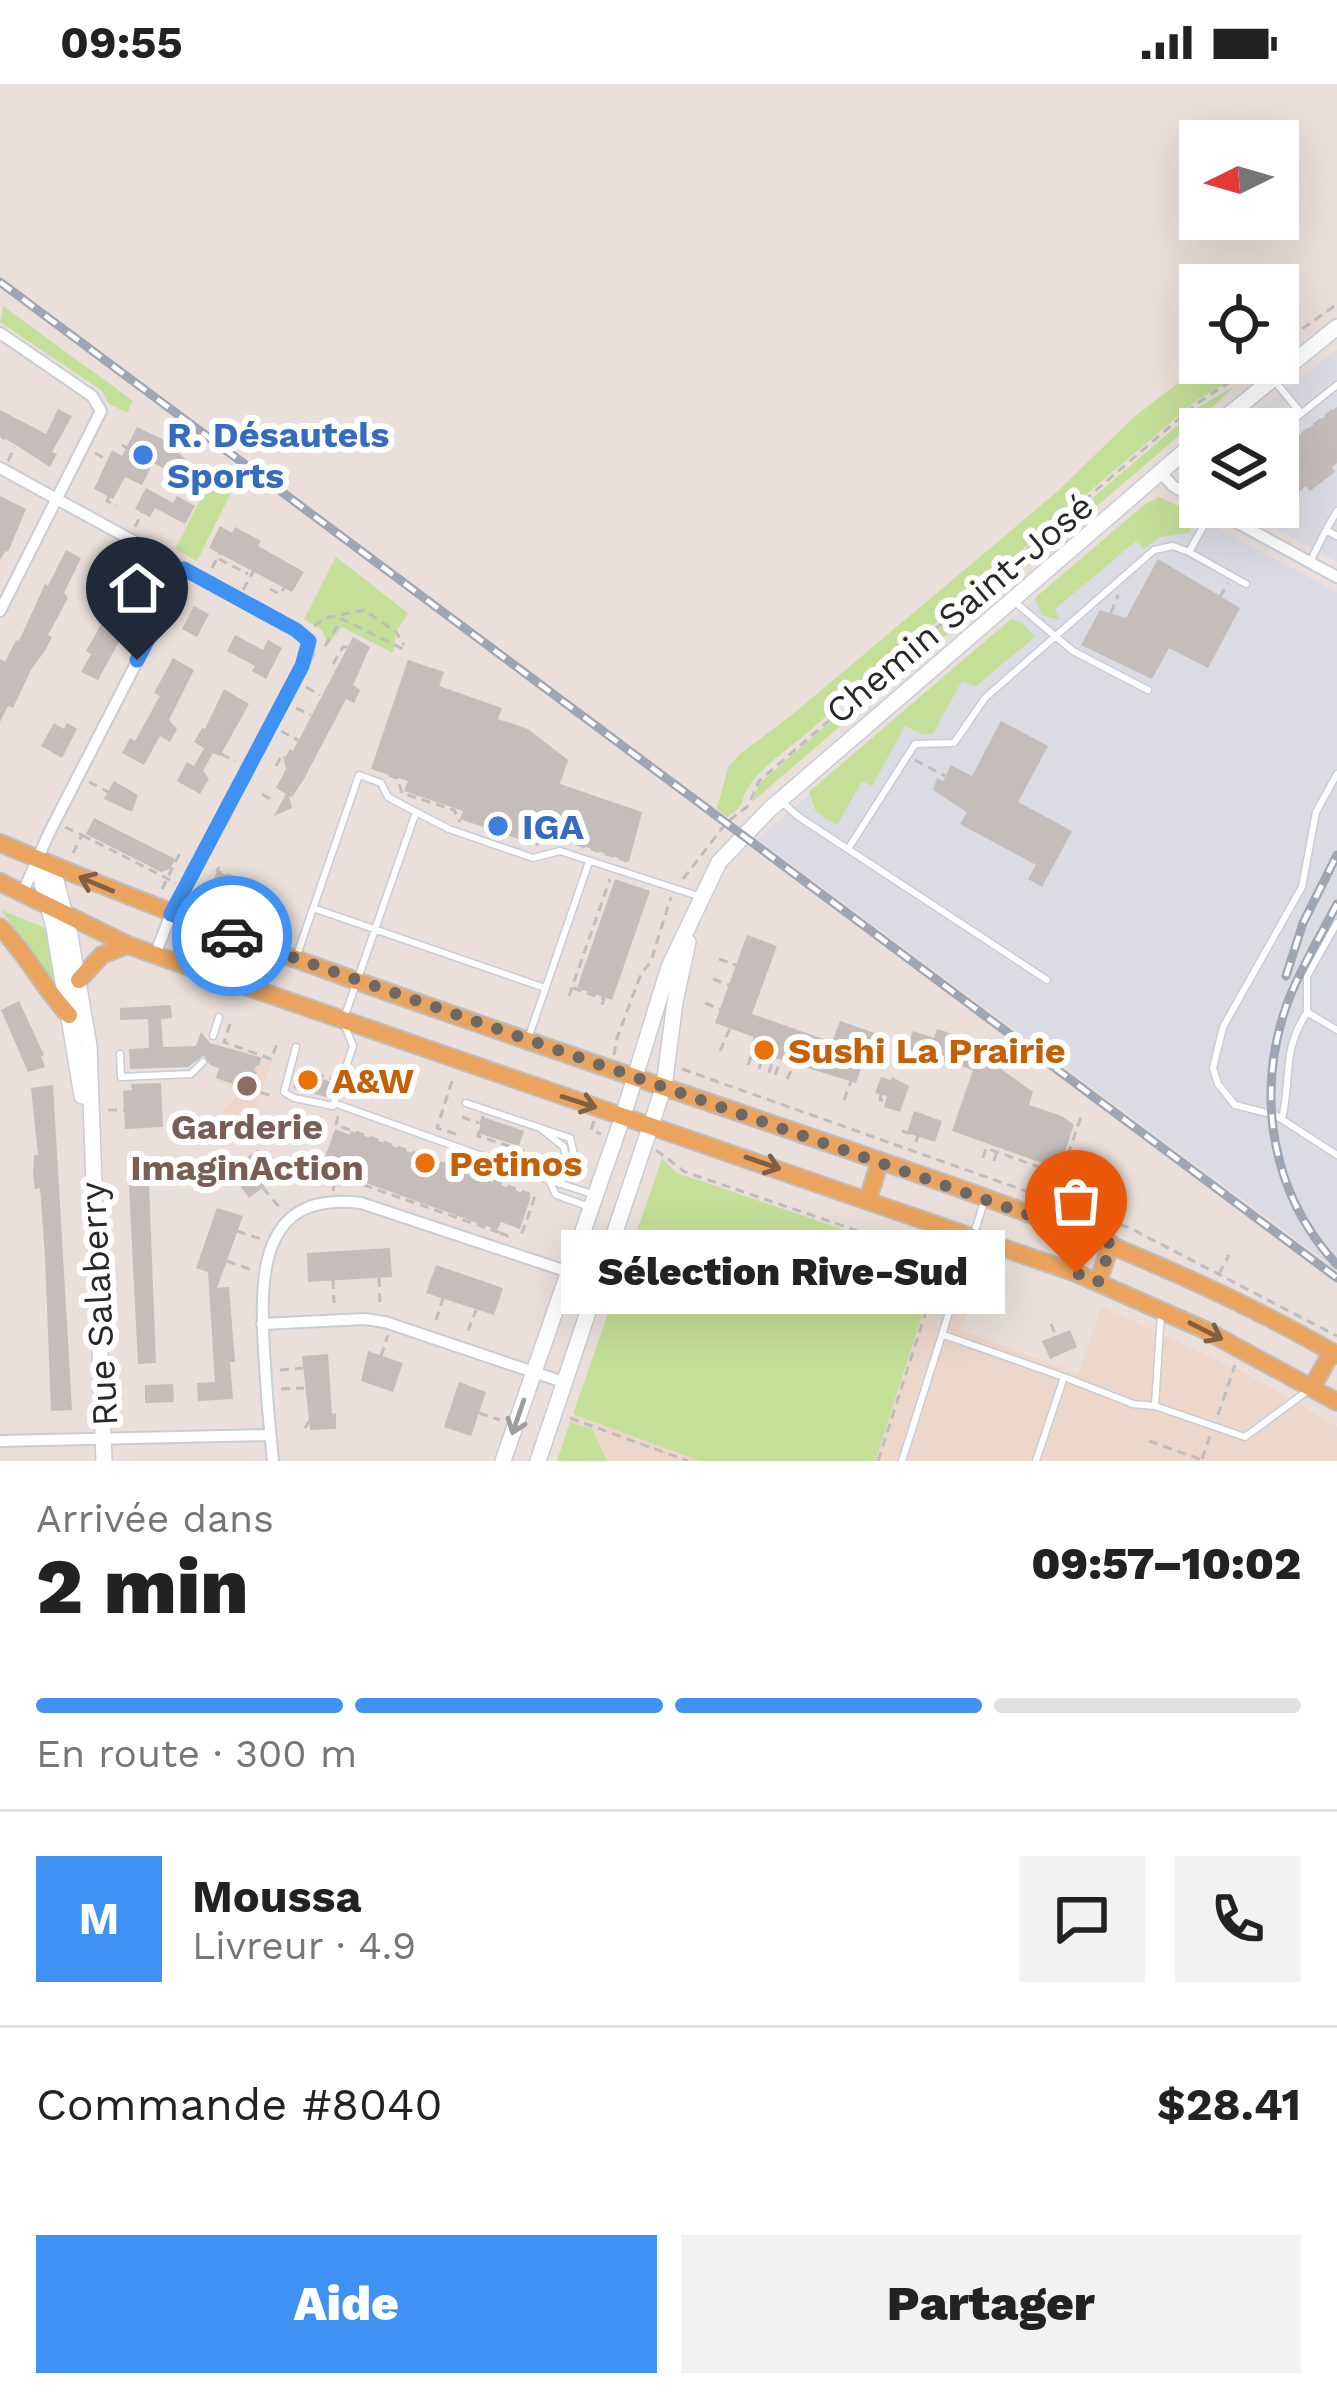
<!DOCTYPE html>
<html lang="fr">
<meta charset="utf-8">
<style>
body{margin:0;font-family:"Work Sans",sans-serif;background:#f2f2f2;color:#222;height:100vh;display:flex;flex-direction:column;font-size:45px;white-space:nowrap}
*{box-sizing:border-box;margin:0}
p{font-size:39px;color:#767676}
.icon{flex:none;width:66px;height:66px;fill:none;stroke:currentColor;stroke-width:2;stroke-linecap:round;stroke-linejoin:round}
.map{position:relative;height:1377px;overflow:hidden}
.sheet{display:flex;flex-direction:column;background:#fff;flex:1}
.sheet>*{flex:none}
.needle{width:78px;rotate:265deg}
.buttons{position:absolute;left:1179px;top:36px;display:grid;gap:24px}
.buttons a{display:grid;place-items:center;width:120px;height:120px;border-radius:0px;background:#fff;box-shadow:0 12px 48px #0002;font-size:60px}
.pin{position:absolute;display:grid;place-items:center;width:102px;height:102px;color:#fff;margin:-123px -51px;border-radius:50% 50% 50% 0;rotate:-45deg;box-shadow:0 0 12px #0007}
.pin .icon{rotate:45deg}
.courier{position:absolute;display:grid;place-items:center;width:120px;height:120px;margin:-60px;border:9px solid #3f91f3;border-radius:50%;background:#fff;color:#222;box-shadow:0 3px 15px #0007}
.bubble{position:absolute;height:84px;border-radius:0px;background:#fff;box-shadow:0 12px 48px #0002;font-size:39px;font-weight:800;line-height:84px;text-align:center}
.summary em{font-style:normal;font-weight:800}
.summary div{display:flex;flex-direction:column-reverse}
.summary{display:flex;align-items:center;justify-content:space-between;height:204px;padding:0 36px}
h1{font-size:78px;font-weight:800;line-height:90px}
.bar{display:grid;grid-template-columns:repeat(4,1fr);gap:18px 12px;align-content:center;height:144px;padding:0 36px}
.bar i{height:15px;border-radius:9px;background:#e0e0e0}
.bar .active{background:#3f91f3}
.bar p{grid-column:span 4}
.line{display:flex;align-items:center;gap:30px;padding:0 36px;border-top:3px solid #e0e0e0}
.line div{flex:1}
.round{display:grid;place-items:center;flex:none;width:126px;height:126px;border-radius:0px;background:#f2f2f2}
.cta{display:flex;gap:24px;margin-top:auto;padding:24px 36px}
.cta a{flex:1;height:138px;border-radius:0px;background:#3f91f3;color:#fff;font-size:48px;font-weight:800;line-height:138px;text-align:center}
.cta a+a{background:#f2f2f2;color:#222}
.status{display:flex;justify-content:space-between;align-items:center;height:84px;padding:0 60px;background:#fff;direction:ltr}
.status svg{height:33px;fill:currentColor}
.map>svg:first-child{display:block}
</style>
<div class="status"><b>09:55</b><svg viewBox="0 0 49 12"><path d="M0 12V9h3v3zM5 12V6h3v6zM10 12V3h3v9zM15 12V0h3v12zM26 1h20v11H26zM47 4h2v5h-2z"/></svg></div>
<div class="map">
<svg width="1337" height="1377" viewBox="0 0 1337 1377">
<rect width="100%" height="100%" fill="#eadfda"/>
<path fill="#dbdbe3" d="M1337,266V478L1236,423H1278V345H1233Z
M1159,413L1337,508V1185L758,755L1144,421Z"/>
<path fill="#ecd7ca" d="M227,962L272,977L251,1037L221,1027L244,1007L215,997Z
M662,1075L677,1089L907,1167L923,1178L937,1199L949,1164L986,1177L961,1246L1078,1290L1102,1222L1257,1295L1337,1343V1377H557Z"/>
<path fill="#c4df98" d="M3,222L133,317L127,329L109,320L101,306L0,238Z
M1204,279H1247L1233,296L1197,316L816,641C796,660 764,679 749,702C740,717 744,724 727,733L717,725L728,684L740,670L793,630L1058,407L1134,333Z
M1235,302L1217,319L752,718L759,700L817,649L1200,322Z
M217,383L239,393L197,477L175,465Z
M1159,413L1191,428L1193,440L1189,449L1160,453L1144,465L1136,457L1055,525L1059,536L1042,531L1035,514L1144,421Z
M336,473L408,529L396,548L393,569L342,543L328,560L322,546L304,535Z
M1011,535L1022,539L1035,553L976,602L962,597L933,649L924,651L905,642L872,702L862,697L837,741L816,728L809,708Z
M1,826L45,844L57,903Z
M662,1075L677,1089L907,1167L923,1178L934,1194L875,1377H700L573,1330Z
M570,1338L592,1345L607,1377H557Z"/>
<path fill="#c5bdba" d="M1337,323V379L1332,383L1335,388L1310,407L1306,402L1287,418L1278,413V368Z
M58,325L72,332L52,368L57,370L50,383L0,351V326L46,350Z
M137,343L164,356L193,382L186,396L153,379L142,401L125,393L113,415L94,405L112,366L122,372Z
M146,404L173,419L177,412L195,422L185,440L155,424L150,433L135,425Z
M0,412L26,425L8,468L5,467L0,476Z
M220,442L232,449L235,443L261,457L258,462L304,488L292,508L209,464Z
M66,466L81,474L64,509L68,514L48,551L52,553L45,567L32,584L13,624L8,622L0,638V575L5,578L16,556L19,557L45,500L48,502Z
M107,473L159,499L150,515L144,512L98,596L81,588L91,570L86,567L121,506L97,493Z
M1158,475L1240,524L1208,584L1169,564L1152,595L1081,561L1100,526L1126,534Z
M194,522L209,530L197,553L182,545Z
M235,551L263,566L268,556L282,564L266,595L252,587L255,582L227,567Z
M353,553L370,563L353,601L360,606L354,619L346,615L304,695L292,713L289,712L292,724L274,732L286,710L276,704L286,685L284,676L290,665L293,667Z
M173,574L194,586L169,636L177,645L170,658L160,652L144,681L122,669L130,654L135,657L160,612L154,609Z
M408,576L444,588L439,602L502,624L498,635L528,645L568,676L560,700L642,728L629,778L538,746L533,760L460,735L463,727L404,707L408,697L371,685Z
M224,605L249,620L220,672L213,669L203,687L209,695L200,710L177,697L187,678L194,682L204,664L194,658L202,644L205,645Z
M1001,637L1048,662L1018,718L1072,747L1042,803L1028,795L1036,781L960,740L967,728L933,706L937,694L943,697L951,681L972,692Z
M54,639L64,645L67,639L77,645L62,674L41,662Z
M114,697L138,711L132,728L104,715Z
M94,734L175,775L170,785L161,788L86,750Z
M217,787L262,804L255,822L211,805Z
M615,795L650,807L612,916L577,904Z
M747,851L777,862L752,930L832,958L840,937L875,949L874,961L866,970L856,999L749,966L754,953L715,939Z
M19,917L44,971L41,972L45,983L28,988L1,926Z
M171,921L172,934L161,935L163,963L196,962L201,948L210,959L259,973L248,1005L216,994L219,984L210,981L204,971L188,983L130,985L129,965L149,964L148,935L120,936V924Z
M937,945L972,956L970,963L1033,1008L1029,1021L1062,1032L1074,1041L1059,1085L952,1047L973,986L907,965L913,947L934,954Z
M298,986L331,998L326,1013L293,1004Z
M881,993L891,996L892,993L909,1002L900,1028L884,1023L887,1012L875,1009Z
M161,999L163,1043L125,1045L123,1007L132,1006L131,1000Z
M53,1001L72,1326L51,1327L45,1172L40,1104L35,1105L33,1091L34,1071H38L31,1004Z
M914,1027L942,1037L935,1058L907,1049Z
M483,1033L524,1047L519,1062L478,1049Z
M335,1045L350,1051L351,1047L531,1112L520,1145L501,1138L497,1146L338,1089L341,1082L324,1076Z
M258,1065L278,1092L249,1114L229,1087Z
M148,1073L156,1279L138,1280L128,1083L130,1074Z
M217,1124L243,1132L217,1204L229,1203L235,1278H230L233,1315L198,1317L197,1299L215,1298L208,1188L196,1184Z
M390,1164L392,1193L308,1198L307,1169Z
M436,1181L503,1204L494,1231L426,1209Z
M1070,1246L1077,1263L1050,1275L1042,1257Z
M368,1267L403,1279L393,1308L361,1297Z
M328,1270L332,1330L336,1329V1345L310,1346L302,1272Z
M459,1298L486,1308L471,1352L444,1343Z
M173,1300L174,1318L145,1319V1301Z"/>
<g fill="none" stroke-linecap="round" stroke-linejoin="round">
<g stroke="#c6cdd6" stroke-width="9">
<path id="lane" d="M1273,295L1301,329
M1278,348L1337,301
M1213,425L1189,468L1246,500
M1326,446L1337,427
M1310,478L1326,446L1337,452
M1016,519L1073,567L1148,606
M1337,690L1316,728L1302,803L1223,943L1213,984L1218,1000L1235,1021L1275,1031L1337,1071
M783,719L799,733L1047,896
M848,765L915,660L954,659L985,614L1154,466L1173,462L1189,468
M313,824L545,904
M297,871L359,691L381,699L388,713L416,728
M1307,928V892L1337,839
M213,952L219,933
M529,952L589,778
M296,963L284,1008L294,1014L333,1022
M120,970L121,993L191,990L203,978
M466,1019L570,1054L574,1070L560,1100
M1282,1035C1292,993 1281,969 1307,928L1337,946
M540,1044L564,1063L566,1077
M549,1096L334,1019L353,962L343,937L416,728L449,745L533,774L560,767L698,812
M587,1122L556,1111L549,1096L592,1110
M944,1251L1064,1293L1036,1377
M1064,1293L1133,1320L1155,1322L1245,1353L1310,1305
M1155,1322L1161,1229
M902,1377L984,1118"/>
</g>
<g stroke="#c6cdd6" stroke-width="14">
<path id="street" d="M0,249L92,312L101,327L0,527
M0,384L296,546L309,557L308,570L171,830L155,871
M1160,388L1173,402L1200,418
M1209,423L1337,493
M23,808L49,749L184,486
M262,1240L364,1235L385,1238L566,1299
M0,1357L269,1351
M273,1377C269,1340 266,1303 264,1266C260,1192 259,1106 361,1119L569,1188"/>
</g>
<g stroke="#c6cdd6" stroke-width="18">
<path id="secondary" d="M1211,345L1337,243
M36,775L54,844L82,1012
M52,781L70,851L89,962L104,1377
M503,1377L623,1032L669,883L719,778L770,725L1200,354
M538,1377L664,1002L675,918L688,858"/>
</g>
<g stroke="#bebebe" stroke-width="20">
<path id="primary" d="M0,759C256,868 521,954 784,1044C973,1109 1164,1170 1337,1271
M0,798L128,861L167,875L1076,1189L1205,1246L1337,1318
M0,843C27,870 43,904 69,931
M79,896L102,871L128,861
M868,1115L880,1077
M1098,1198L1111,1160
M1312,1303L1332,1268"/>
</g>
<path stroke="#bebebe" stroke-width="3" stroke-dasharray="9 6" stroke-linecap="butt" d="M1278,262L1337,220
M0,351L5,355
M122,361L135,369
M1278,368L1337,323
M95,369L107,376
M8,377L15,363
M109,413L107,417L117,422
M1278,415L1296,420
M135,443L142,428
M219,475L248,490
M212,484L220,469
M270,505L280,510L284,504
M243,506L254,486
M1220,513L1228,499
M1111,529L1118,511
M314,542L325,534L364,526L396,548L404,561
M325,562L342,535L403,565
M333,580L343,563H348
M306,603L320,611
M296,624L311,631
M281,647L298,656
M221,670L235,677
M915,676L945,692
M276,682L282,671L285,674
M389,691L397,694L402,709L454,726L460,738
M89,698L108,708
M262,710L270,715
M65,743L82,751L72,771
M82,751L176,799
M536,761L550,751L627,777
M219,783L217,787L244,797
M683,795L726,739L748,722L759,697L1195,321L1258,279
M162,805L180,769
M233,819L236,814
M719,875L736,881
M713,895L729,901
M573,904L604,915L601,924
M569,912L610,795
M705,919L720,925
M230,940L224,958L271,975L278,957
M720,967L730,944
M614,971L617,954L641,890L651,877L671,813
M260,973L250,1005L269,1011
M937,974L945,977
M748,981L753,967
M301,985L332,995
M682,985L1130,1144L1337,1252
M759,985L763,971
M769,989L773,975
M775,991L780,977
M787,995L794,981
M452,997L437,1044L456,1050
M881,1010L880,1016H886
M844,1016L851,997
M108,1026H124
M321,1032L316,1049L324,1052
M338,1032L336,1041L459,1085
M483,1032L478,1052L558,1078
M462,1033L479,1039
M594,1037L591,1046L601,1050
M902,1047L918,1052L916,1058
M656,1066L685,1088L908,1164L924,1174L937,1193
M983,1074L986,1064L1078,1097
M462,1077L459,1085L535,1112L521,1152
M994,1077L998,1064
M335,1091L498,1148L496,1153
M1058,1099L1081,1033
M263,1104L281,1125
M333,1107L337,1086
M237,1147L261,1155
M500,1149L508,1152L510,1148
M227,1177L252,1186
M1219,1190L1229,1171
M379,1194L380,1219
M333,1196L334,1219
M436,1236L443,1214
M1051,1240L1056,1252
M468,1247L476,1226
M381,1272L388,1251
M280,1286L303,1284
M281,1305L304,1304
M479,1329L500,1336
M1218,1331L1235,1281
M570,1334L688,1377
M305,1344L310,1336
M1149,1357L1202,1376
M1202,1375L1210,1352
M878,1377L947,1162"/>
<use href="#lane" stroke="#fff" stroke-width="6"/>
<use href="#street" stroke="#fff" stroke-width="10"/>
<use href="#secondary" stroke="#fff" stroke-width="15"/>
<use href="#primary" stroke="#eba45f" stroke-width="16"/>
<g stroke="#9da6b2" stroke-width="9">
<path id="rail" d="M0,198L1337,1194
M1337,820C1320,853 1300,885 1287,920C1255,1011 1271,1110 1337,1181
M1286,892L1303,839L1337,771"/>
</g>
<use href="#rail" stroke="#fff" stroke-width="4.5" stroke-dasharray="14" stroke-linecap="butt"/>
</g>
<defs><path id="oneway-shaft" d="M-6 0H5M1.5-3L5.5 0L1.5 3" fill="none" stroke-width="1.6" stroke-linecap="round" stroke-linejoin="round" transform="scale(3)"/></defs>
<g stroke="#806041">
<use href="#oneway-shaft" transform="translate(96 800) rotate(-157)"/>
<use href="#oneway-shaft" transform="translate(579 1018) rotate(18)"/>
<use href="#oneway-shaft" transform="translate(763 1079) rotate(19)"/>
<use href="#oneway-shaft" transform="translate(1206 1247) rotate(27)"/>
</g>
<use stroke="#9e9e9e" href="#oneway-shaft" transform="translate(518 1333) rotate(109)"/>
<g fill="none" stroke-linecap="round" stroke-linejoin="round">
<path stroke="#6c6866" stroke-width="12" stroke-dasharray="0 21.6" d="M232,852L1112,1160L1098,1198L1076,1189"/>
<path stroke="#3f91f3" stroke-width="15" d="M137,576L184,485L296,546L309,557L302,582L171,830L232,852"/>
</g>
<g fill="#3f7fe0" stroke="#fff" stroke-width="4.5">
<circle cx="143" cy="371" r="12"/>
<circle cx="498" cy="742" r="12"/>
</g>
<g fill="#e8710a" stroke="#fff" stroke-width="4.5">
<circle cx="764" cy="966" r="12"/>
<circle cx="308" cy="996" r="12"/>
<circle cx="425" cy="1079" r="12"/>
</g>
<circle fill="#8d6e63" stroke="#fff" stroke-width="4.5" cx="247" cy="1002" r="12"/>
<g text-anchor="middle" stroke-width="12" stroke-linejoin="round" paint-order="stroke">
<g font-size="36" font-weight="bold" fill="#366cbe" stroke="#fff" text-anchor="start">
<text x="167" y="363">R. Désautels<tspan x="167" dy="41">Sports</tspan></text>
<text x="522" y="755">IGA</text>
</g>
<g font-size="36" fill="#282828" stroke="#fff">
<text transform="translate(959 524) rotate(-40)" y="13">Chemin Saint-José</text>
<text transform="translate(98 1220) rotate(-93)" y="13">Rue Salaberry</text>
</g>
<g font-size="36" font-weight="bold" fill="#c56008" stroke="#fff" text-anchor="start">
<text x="788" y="979">Sushi La Prairie</text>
<text x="332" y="1009">A&amp;W</text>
<text x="449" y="1092">Petinos</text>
</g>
<g font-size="36" font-weight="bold" fill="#785e54" stroke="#fff">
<text x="247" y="1055">Garderie<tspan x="247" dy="41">ImaginAction</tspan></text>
</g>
</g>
</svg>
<div class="buttons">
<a><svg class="needle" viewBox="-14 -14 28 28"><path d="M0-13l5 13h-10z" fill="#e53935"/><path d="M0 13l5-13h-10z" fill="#767676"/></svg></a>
<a><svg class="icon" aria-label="locate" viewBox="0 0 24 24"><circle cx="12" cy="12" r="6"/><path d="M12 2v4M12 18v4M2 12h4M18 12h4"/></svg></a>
<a><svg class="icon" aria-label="layers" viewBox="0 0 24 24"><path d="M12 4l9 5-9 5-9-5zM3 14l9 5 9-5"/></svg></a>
</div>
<div class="pin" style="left:1076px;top:1189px;background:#ea580c"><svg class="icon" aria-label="bag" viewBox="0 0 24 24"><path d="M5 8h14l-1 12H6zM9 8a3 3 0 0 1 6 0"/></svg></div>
<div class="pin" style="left:137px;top:576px;background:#1f2937"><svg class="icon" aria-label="home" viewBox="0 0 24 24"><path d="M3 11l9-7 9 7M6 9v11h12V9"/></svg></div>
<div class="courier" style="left:232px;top:852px"><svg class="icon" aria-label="car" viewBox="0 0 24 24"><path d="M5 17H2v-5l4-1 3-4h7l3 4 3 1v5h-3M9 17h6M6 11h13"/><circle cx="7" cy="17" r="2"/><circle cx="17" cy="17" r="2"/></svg></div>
<div class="bubble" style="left:561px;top:1146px;width:444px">Sélection Rive-Sud</div>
</div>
<section class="sheet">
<div class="summary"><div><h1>2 min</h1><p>Arrivée dans</p></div><em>09:57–10:02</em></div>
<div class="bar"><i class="active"></i><i class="active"></i><i class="active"></i><i></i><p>En route · 300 m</p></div>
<div class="line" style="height:216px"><b class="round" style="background:#3f91f3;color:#fff">M</b><div><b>Moussa</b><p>Livreur · 4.9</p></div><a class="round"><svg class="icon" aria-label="chat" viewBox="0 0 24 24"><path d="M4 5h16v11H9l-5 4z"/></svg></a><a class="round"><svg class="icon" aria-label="phone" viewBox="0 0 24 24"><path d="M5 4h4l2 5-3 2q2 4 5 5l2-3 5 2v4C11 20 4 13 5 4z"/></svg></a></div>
<div class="line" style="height:156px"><div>Commande #8040</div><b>$28.41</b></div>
<div class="cta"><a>Aide</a><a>Partager</a></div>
</section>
